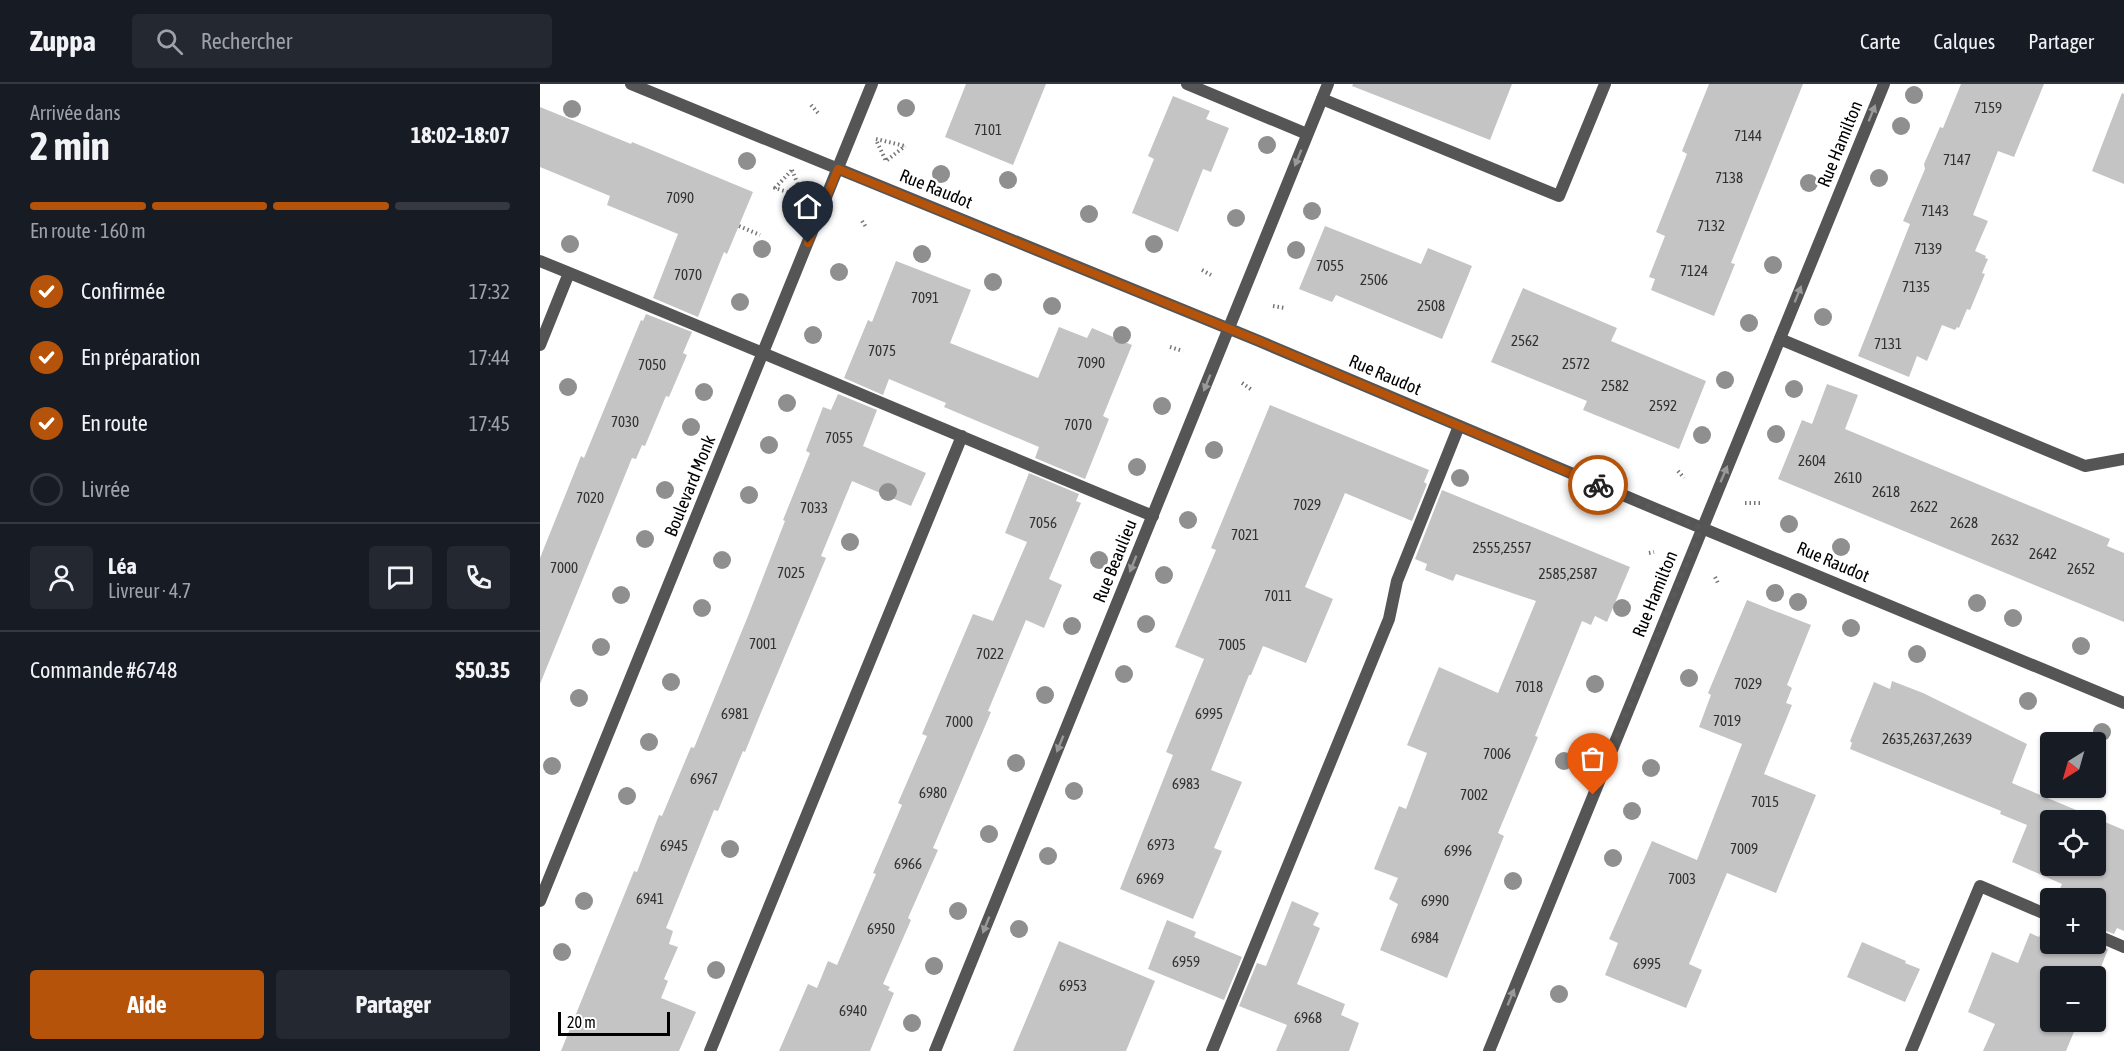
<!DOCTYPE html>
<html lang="fr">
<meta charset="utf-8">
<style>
body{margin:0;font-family:"Asap Condensed",sans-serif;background:#242831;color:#f1f3f6;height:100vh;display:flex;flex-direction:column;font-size:22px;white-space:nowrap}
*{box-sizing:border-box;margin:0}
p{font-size:20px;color:#9ea1a6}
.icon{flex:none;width:33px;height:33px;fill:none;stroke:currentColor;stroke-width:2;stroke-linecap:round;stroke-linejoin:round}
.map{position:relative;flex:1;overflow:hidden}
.details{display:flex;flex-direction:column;background:#171b24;width:540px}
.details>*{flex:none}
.needle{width:39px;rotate:217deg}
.controls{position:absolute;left:1500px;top:648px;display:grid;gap:12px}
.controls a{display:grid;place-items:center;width:66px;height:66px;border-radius:6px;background:#171b24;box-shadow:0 2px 4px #0004;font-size:30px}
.scale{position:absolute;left:18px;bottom:15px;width:112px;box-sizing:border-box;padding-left:6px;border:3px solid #000;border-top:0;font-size:16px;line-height:21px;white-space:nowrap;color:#000;-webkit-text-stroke:4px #fff;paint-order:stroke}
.pin{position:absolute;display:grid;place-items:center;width:51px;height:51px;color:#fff;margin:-62px -26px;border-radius:50% 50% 50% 0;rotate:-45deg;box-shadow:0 0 6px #0007}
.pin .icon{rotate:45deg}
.courier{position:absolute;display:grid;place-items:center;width:60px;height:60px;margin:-30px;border:4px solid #b45309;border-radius:50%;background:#fff;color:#222;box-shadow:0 2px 8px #0007}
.summary em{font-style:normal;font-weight:700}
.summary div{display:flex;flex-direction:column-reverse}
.summary{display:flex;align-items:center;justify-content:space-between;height:102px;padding:0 30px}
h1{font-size:39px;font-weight:700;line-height:45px}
.bar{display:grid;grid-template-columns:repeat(4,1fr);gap:9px 6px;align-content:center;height:72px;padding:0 30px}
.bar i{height:8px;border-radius:4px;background:#363941}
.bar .on{background:#b45309}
.bar p{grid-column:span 4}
.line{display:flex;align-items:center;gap:15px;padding:0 30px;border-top:2px solid #363941}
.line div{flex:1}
.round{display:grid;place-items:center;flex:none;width:63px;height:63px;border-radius:6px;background:#242831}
ol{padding:0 30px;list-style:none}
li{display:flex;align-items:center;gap:18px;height:66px}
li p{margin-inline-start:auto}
li .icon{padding:6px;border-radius:50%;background:#b45309;color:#fff;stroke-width:4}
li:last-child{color:#9ea1a6}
li i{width:33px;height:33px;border:3px solid #363941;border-radius:50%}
.cta{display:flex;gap:12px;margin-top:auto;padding:12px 30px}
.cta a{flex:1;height:69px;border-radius:6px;background:#b45309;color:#fff;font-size:24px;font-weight:700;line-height:69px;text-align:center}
.cta a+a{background:#242831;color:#f1f3f6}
header{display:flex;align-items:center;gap:36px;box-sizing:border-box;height:84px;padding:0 30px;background:#171b24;border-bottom:2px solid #363941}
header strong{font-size:28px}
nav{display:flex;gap:33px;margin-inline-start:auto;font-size:21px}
.search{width:420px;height:54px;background:#242831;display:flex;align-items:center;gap:15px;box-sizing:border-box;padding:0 21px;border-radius:6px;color:#9ea1a6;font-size:22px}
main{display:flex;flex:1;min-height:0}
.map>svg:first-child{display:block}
</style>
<header>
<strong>Zuppa</strong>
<div class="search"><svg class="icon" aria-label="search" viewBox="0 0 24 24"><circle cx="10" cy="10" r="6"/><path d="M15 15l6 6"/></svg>Rechercher</div>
<nav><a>Carte</a><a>Calques</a><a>Partager</a></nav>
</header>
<main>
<section class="details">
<div class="summary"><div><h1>2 min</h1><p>Arrivée dans</p></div><em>18:02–18:07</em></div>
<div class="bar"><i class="on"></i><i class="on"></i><i class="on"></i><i></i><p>En route · 160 m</p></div>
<ol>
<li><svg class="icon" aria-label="check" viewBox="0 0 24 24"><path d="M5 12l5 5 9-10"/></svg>Confirmée<p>17:32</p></li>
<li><svg class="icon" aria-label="check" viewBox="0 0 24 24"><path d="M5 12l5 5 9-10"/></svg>En préparation<p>17:44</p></li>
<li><svg class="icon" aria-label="check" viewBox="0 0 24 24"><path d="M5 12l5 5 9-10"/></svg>En route<p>17:45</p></li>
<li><i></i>Livrée</li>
</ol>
<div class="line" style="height:108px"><a class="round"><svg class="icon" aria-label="person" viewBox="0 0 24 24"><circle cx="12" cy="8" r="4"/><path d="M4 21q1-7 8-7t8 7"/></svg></a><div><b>Léa</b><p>Livreur · 4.7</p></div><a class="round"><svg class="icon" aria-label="chat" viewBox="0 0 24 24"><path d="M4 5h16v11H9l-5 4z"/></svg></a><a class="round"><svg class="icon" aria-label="phone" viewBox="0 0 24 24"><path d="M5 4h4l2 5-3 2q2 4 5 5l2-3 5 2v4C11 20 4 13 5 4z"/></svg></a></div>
<div class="line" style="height:78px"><div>Commande #6748</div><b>$50.35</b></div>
<div class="cta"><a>Aide</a><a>Partager</a></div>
</section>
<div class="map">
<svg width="1584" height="967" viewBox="0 0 1584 967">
<rect width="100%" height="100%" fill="#fff"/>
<path fill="#c4c4c4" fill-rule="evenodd" d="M426,0H506L473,81L405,53Z
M813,0H972L950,56L812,2Z
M1169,0H1263L1191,179L1195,180L1174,232L1111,206L1115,195L1109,193L1125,152L1116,148L1147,70L1142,67Z
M1421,0H1504L1474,73L1458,67L1433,131L1448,137L1435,167L1446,172L1445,174L1448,175L1442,189L1445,190L1430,226L1427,225L1419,244L1417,243L1415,246L1402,241L1387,277L1377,272L1369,293L1318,272L1370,140L1363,137L1385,85L1384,80L1400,43L1403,44Z
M1582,9L1584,10V100L1552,87Z
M633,12L670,27L666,35L689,44L671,88L663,85L638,148L592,129L614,75L608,72Z
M0,23L91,60L92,58L213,108L187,170L184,168L158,233L113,214L138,150L67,121L70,112L0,83Z
M785,142L881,180L888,164L932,182L902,255L796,211L792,218L759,205Z
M356,177L431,206L410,259L498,294L519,243L547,254L552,244L592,261L563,332L569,335L545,395L495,374L499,363L404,323L406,319L349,295L343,311L304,294L328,236L332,238Z
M983,204L1077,244L1071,257L1166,297L1139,365L1043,326L1047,317L951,278Z
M106,230L152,248L143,269L147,271L129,313L126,312L105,362L102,361L96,375L92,374L0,600V474L41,372L44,374L101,236L103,237Z
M1287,300L1318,311L1305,345L1570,455L1567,462L1584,469V538L1238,395L1262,336L1272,340Z
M298,310L337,326L323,362L386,389L371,422L312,397L281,472L286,474L220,631L205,668L203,667L178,727L174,726L126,844L133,847L129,860L138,863L124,895L128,897L121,914L156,928L139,967H21L94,787L97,788L119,731L122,732L151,663L154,664L208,532L245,437L243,436L270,369L266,367L283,323L291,326Z
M730,321L889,386L884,398L887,400L872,437L805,409L765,503L793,515L766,579L723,562L711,591H709L671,686L702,698L674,764L682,767L653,835L580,805L633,671L626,668L664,575L635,563L676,466L671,464Z
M489,389L539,410L536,417L541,419L509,495L522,501L504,544L486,536L448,627L451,628L393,764L398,766L368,834L371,836L343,900L350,903L348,906L354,909L330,967H239L268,900L277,904L288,877L297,881L336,790L333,789L362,721L358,719L387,652L382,650L433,530L453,537L487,458L465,449Z
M902,406L1090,483L1067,538L1055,532L1051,541L1042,537L995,652L998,653L958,749L964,752L907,894L840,866L858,820L849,815L858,794L834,785L859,722L866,725L887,669L867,661L899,583L958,609L996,517L916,490L913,497L885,486L887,480L875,475Z
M1207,516L1271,541L1247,601L1252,604L1246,619L1252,621L1224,690L1276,711L1236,809L1187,789L1149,880L1162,886L1146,924L1065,891L1078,859L1069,855L1112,757L1157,776L1202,660L1159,643L1171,611L1168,609Z
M1352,597L1383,609L1487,660L1472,699L1584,746V847L1577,844L1574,850L1556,843V814H1516L1522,800L1472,778L1487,741L1460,730L1461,727L1310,665L1312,659L1310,657L1334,598L1350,605ZM1510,736H1556V782H1510Z
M752,817L779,829L773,841L780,844L757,900L805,920L801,931L819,939L809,967H736L747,941L699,922L717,879L726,882Z
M627,836L656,848L654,853L702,873L684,916L608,885Z
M1506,839L1510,840V860H1555L1568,865L1556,896V892H1510V938H1538L1526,967H1443L1455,940L1428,928L1452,868L1478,879L1490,849L1499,853Z
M519,857L615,897L586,967H473Z
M1322,858L1366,877L1365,879L1380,885L1365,918L1307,893Z"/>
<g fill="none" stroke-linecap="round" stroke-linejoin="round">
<path stroke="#777" stroke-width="4" stroke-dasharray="1.5 3" stroke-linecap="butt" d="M271,21L278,29
M336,55L365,62
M337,58L346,77L365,62
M252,86L263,113L235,104Z
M322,137L326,143
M199,142L220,151
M662,186L671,191
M733,222L745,224
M630,263L643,267
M702,299L712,306
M1138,387L1144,394
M1205,419H1221
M1109,469L1114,468
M1175,493L1178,499"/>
<path stroke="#555" stroke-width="12" d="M647,0L767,50
M782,15L1019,112L1065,0
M0,177C205,260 408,348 613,432
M1240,255L1545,382L1584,375
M0,261L29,189
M1556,851L1584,863
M170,967L422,352
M672,967L849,535L857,497L919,342
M1371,967L1440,802L1510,832"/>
<path stroke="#555" stroke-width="12" d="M91,0L719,257L1116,425L1584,619
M395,967L788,0
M949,967L1344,0"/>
<path stroke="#555" stroke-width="12" d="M0,817L332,0"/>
</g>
<g fill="#8f8f8f">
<circle cx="1374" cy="11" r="9"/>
<circle cx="366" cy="24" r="9"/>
<circle cx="32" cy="25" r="9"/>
<circle cx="1361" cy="42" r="9"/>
<circle cx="727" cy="61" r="9"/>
<circle cx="207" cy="77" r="9"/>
<circle cx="401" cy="90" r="9"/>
<circle cx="1339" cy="94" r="9"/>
<circle cx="468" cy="96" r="9"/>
<circle cx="1269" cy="99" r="9"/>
<circle cx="772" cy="127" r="9"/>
<circle cx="549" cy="130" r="9"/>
<circle cx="696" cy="134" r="9"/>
<circle cx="30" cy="160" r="9"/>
<circle cx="614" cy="160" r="9"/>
<circle cx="222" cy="165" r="9"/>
<circle cx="756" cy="166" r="9"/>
<circle cx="382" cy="170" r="9"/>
<circle cx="1233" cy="181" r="9"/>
<circle cx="299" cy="188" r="9"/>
<circle cx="453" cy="198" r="9"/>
<circle cx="200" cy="218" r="9"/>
<circle cx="512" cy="222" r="9"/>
<circle cx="1283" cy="233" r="9"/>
<circle cx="1209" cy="239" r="9"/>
<circle cx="273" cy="251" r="9"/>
<circle cx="582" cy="251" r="9"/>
<circle cx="1185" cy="296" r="9"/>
<circle cx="28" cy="303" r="9"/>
<circle cx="1254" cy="305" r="9"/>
<circle cx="164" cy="308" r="9"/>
<circle cx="247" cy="319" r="9"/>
<circle cx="622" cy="322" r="9"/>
<circle cx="151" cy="343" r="9"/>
<circle cx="1236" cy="350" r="9"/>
<circle cx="1162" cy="351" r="9"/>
<circle cx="229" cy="361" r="9"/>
<circle cx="674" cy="366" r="9"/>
<circle cx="597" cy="383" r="9"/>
<circle cx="920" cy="394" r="9"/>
<circle cx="125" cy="406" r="9"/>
<circle cx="348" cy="408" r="9"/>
<circle cx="209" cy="411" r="9"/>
<circle cx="648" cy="436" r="9"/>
<circle cx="1249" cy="440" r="9"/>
<circle cx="105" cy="455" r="9"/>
<circle cx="310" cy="458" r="9"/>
<circle cx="1301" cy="463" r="9"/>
<circle cx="182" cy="476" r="9"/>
<circle cx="559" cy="476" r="9"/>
<circle cx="624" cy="491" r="9"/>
<circle cx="1235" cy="509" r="9"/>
<circle cx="81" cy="511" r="9"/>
<circle cx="1258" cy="518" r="9"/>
<circle cx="1437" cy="519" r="9"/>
<circle cx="162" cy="524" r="9"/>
<circle cx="1082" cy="524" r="9"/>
<circle cx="1473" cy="534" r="9"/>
<circle cx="606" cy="540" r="9"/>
<circle cx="532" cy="542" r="9"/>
<circle cx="1311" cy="544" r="9"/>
<circle cx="1541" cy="562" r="9"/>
<circle cx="61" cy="563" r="9"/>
<circle cx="1377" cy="570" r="9"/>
<circle cx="584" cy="590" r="9"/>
<circle cx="1149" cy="594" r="9"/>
<circle cx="131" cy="598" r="9"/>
<circle cx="1055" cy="600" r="9"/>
<circle cx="505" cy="611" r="9"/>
<circle cx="39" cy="614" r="9"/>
<circle cx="1488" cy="617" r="9"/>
<circle cx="1562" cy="648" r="9"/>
<circle cx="109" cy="658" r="9"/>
<circle cx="1024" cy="677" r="9"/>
<circle cx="476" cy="679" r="9"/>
<circle cx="12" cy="682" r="9"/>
<circle cx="1111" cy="684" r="9"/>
<circle cx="534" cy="707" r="9"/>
<circle cx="87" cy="712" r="9"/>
<circle cx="1092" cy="727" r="9"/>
<circle cx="449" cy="750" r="9"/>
<circle cx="190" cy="765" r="9"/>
<circle cx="508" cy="772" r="9"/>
<circle cx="1073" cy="774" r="9"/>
<circle cx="973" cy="797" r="9"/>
<circle cx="44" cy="817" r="9"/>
<circle cx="418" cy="827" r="9"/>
<circle cx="479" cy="845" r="9"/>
<circle cx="22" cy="868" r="9"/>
<circle cx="394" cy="882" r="9"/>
<circle cx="176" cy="886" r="9"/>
<circle cx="1019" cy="910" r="9"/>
<circle cx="372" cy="939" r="9"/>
</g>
<defs><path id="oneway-solid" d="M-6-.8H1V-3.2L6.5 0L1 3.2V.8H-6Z" transform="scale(1.5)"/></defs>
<g fill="#999">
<use href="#oneway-solid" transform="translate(1332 29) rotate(-68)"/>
<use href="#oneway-solid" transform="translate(758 74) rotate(112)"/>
<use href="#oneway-solid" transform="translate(1258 210) rotate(-68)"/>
<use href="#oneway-solid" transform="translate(667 299) rotate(112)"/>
<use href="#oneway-solid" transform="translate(1184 390) rotate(-67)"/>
<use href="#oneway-solid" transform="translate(593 480) rotate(112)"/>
<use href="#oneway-solid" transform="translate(520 660) rotate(112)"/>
<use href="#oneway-solid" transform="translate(446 841) rotate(112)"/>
<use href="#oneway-solid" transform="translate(971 913) rotate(-68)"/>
</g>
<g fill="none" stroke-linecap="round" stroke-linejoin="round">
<path stroke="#595959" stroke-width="6" stroke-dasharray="0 10.8" d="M1053,711L1161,444L1058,401"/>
<path stroke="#b45309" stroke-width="8" d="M268,159L298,85L719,257L1058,401"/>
</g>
<g text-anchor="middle" stroke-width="5" stroke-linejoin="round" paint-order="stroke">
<g font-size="15" fill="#313131">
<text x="1448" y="29">7159</text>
<text x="448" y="51">7101</text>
<text x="1208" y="57">7144</text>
<text x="1417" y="81">7147</text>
<text x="1189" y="99">7138</text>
<text x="140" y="119">7090</text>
<text x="1395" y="132">7143</text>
<text x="1171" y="147">7132</text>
<text x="1388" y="170">7139</text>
<text x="790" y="187">7055</text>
<text x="1154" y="192">7124</text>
<text x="148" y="196">7070</text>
<text x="834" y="201">2506</text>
<text x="1376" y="208">7135</text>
<text x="385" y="219">7091</text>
<text x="891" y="227">2508</text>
<text x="985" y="262">2562</text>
<text x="1348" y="265">7131</text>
<text x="342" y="272">7075</text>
<text x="551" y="284">7090</text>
<text x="1036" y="285">2572</text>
<text x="112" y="286">7050</text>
<text x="1075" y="307">2582</text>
<text x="1123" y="327">2592</text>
<text x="85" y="343">7030</text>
<text x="538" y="346">7070</text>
<text x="299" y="359">7055</text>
<text x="1272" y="382">2604</text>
<text x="1308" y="399">2610</text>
<text x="1346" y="413">2618</text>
<text x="50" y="419">7020</text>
<text x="767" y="426">7029</text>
<text x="1384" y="428">2622</text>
<text x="274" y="429">7033</text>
<text x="503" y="444">7056</text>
<text x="1424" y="444">2628</text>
<text x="705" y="456">7021</text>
<text x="1465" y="461">2632</text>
<text x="962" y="469">2555,2557</text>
<text x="1503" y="475">2642</text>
<text x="24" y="489">7000</text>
<text x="1541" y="490">2652</text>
<text x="251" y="494">7025</text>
<text x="1028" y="495">2585,2587</text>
<text x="738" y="517">7011</text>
<text x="223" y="565">7001</text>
<text x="692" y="566">7005</text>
<text x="450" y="575">7022</text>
<text x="1208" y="605">7029</text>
<text x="989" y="608">7018</text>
<text x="195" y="635">6981</text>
<text x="669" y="635">6995</text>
<text x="1187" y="642">7019</text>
<text x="419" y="643">7000</text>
<text x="1387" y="660">2635,2637,2639</text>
<text x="957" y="675">7006</text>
<text x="164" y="700">6967</text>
<text x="646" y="705">6983</text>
<text x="393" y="714">6980</text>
<text x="934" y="716">7002</text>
<text x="1225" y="723">7015</text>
<text x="621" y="766">6973</text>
<text x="134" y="767">6945</text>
<text x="1204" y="770">7009</text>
<text x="918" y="772">6996</text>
<text x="368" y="785">6966</text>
<text x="610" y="800">6969</text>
<text x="1142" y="800">7003</text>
<text x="110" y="820">6941</text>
<text x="895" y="822">6990</text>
<text x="341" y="850">6950</text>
<text x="885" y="859">6984</text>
<text x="646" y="883">6959</text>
<text x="1107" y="885">6995</text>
<text x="533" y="907">6953</text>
<text x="313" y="932">6940</text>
<text x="768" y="939">6968</text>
</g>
<g font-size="18" fill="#000" stroke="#fff">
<text transform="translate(1300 60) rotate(-68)" y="6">Rue Hamilton</text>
<text transform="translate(396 105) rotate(22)" y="6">Rue Raudot</text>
<text transform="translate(845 291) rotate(23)" y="6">Rue Raudot</text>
<text transform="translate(150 402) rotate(-68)" y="6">Boulevard Monk</text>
<text transform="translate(575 477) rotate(-68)" y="6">Rue Beaulieu</text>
<text transform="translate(1293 478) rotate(23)" y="6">Rue Raudot</text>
<text transform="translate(1115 510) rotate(-68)" y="6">Rue Hamilton</text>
</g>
</g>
</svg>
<div class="controls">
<a><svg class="needle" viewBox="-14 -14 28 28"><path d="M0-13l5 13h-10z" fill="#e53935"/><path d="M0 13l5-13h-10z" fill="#9ea1a6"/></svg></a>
<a><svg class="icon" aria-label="locate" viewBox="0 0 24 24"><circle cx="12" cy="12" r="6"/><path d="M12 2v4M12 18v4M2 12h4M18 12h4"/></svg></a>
<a>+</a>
<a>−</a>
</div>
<div class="scale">20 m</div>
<div class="pin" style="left:1053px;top:711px;background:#ea580c"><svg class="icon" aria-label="bag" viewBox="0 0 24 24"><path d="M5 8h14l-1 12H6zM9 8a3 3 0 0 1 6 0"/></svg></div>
<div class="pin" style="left:268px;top:159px;background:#1f2937"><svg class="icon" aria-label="home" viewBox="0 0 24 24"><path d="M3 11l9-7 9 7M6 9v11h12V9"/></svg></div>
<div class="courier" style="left:1058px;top:401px"><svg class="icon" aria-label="bike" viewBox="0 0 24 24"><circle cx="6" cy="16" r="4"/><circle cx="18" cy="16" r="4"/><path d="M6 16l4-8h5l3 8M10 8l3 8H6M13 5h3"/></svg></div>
</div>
</main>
